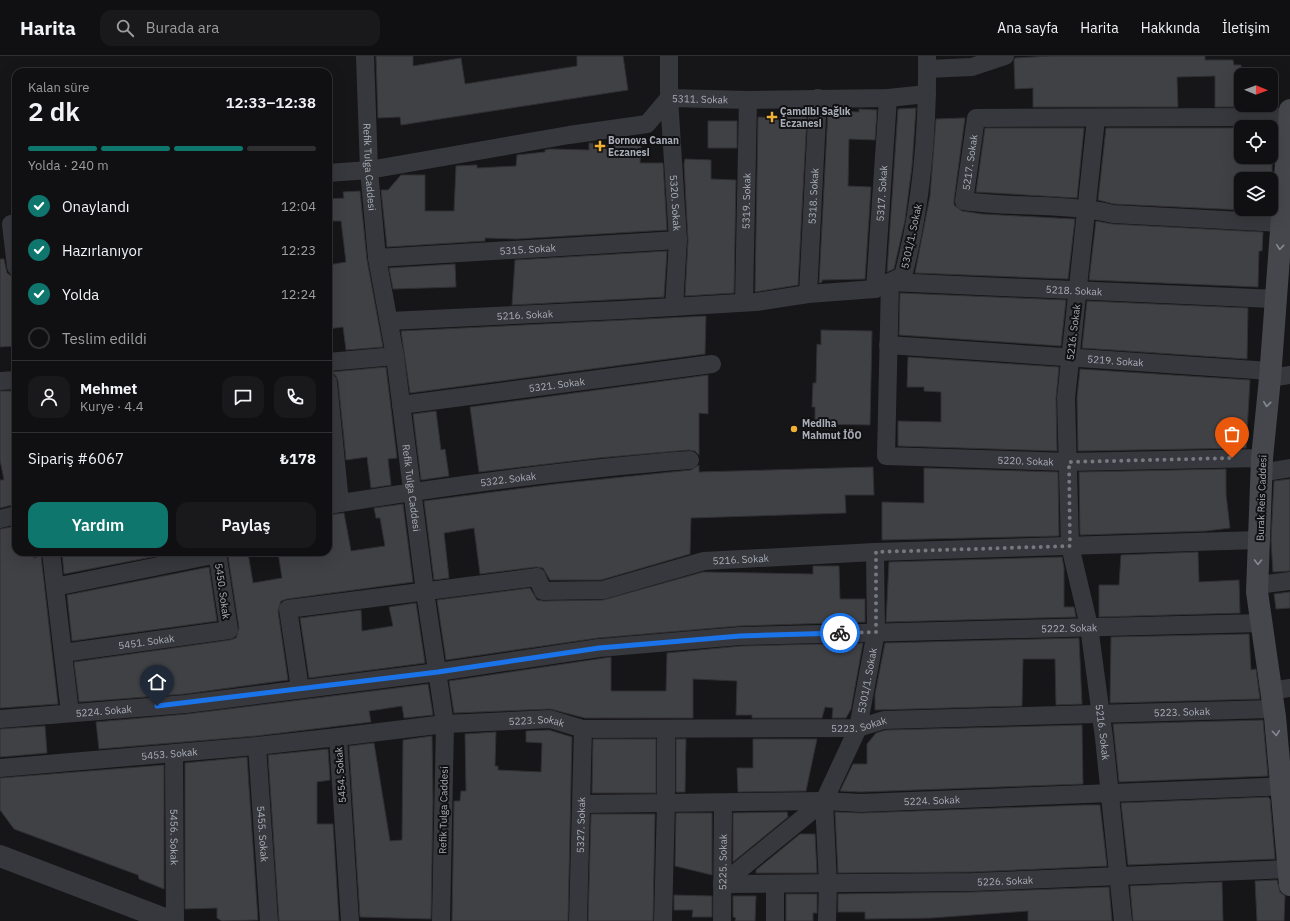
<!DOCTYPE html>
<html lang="tr">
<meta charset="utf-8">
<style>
body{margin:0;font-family:"IBM Plex Sans",sans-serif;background:#19191b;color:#f1f3f6;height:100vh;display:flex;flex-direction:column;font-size:15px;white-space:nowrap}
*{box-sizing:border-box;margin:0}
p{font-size:13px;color:#9c9d9f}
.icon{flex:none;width:22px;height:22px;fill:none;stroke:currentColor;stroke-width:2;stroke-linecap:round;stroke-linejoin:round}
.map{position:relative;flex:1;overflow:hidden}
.details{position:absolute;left:12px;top:12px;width:320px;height:488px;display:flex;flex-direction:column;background:#101012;border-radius:12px;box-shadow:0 4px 16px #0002,0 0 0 1px #303032}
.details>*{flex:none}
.needle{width:26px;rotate:91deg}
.fabs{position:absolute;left:1234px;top:12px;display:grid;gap:8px}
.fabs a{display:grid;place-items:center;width:44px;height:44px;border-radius:8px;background:#101012;box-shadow:0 4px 16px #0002,0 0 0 1px #303032;font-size:20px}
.pin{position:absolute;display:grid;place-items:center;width:34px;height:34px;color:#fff;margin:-41px -17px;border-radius:50% 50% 50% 0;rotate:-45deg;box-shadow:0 0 4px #0007}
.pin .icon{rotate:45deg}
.courier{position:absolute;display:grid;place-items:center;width:40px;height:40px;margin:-20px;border:3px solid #1a73e8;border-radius:50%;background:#fff;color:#222;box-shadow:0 1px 5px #0007}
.headline em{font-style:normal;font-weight:600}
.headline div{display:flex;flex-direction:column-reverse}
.headline{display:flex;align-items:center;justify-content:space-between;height:68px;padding:0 16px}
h1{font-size:26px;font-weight:600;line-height:30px}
.bar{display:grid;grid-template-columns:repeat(4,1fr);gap:6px 4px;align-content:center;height:48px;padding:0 16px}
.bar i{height:5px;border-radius:3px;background:#303032}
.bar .active{background:#0f766e}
.bar p{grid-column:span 4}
.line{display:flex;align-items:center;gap:10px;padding:0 16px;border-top:1px solid #303032}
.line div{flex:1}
.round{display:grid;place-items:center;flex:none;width:42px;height:42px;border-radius:12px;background:#19191b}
ol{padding:0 16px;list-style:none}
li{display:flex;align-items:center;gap:12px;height:44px}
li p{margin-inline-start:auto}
li .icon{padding:4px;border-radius:50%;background:#0f766e;color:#fff;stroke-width:4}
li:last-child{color:#9c9d9f}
li i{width:22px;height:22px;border:2px solid #303032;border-radius:50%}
.action{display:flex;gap:8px;margin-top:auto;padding:8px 16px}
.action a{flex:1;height:46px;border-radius:12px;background:#0f766e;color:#fff;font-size:16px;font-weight:600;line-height:46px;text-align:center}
.action a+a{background:#19191b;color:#f1f3f6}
header{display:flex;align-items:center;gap:24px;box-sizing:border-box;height:56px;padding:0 20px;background:#101012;border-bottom:1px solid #303032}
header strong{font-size:19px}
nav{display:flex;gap:22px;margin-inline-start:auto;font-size:14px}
.search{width:280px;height:36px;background:#19191b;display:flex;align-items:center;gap:10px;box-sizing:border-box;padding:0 14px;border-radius:12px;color:#9c9d9f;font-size:15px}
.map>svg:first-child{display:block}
</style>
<header>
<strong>Harita</strong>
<div class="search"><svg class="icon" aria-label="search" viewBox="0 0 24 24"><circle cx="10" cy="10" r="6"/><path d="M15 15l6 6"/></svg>Burada ara</div>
<nav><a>Ana sayfa</a><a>Harita</a><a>Hakkında</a><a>İletişim</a></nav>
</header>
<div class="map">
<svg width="1290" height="865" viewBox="0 0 1290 865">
<rect width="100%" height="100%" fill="#161618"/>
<path fill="#404145" stroke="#303034" d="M376,0H413V10L461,2L465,28L577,10V0H623L628,34L401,69L400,61L378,62Z
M1050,0H1205V4H1233L1234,9H1241V49H1251V51H1215V20L1177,21L1178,51H1033V32L1015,33L1014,4L1015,2Z
M916,52L912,110L905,164L894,213L887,216L898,53Z
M859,53L877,54L875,84L849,83L848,130L871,131L865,223L822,224V226L819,227L828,55L859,56Z
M783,59L807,60L798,229L755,236L758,61L783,62Z
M962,62H965L954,144V149L962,155L982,158L1075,163L1068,223L915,217L930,140L936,63Z
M708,65H737V92H708Z
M985,72H1084L1077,142L976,136Z
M1106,72H1241V101H1272V123H1241V153H1264V155L1114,148L1098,144Z
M589,87L641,90L640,107H663L667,174L516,183L485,182V185L387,191L381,134H388L401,119H425V155H454L456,110L477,109V112L516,110L517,99L545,96V94L550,93L589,94Z
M685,103L711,104V123L736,124L734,237L685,240L688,185L684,108Z
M360,135L367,204L383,291L346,294L343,271L328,273V209L346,206L341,165H328V143L344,142L343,136Z
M1096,165L1112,168L1263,176L1262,195H1259L1258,231L1089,224Z
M667,195L664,241L512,249L515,204Z
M0,203H4L7,217L13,221L16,256V290L0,291Z
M455,208L456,231L393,233L389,212Z
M900,237L1066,244L1061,290L899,279Z
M1087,245L1248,252L1247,303L1082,292Z
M706,260L705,298L410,337L401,275Z
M821,274L872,275L870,369L815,368V351H812L813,327H816L817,288L821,289Z
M908,301L1059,311L1056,342L1057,395L898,390V365L941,366V336L924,335V331H907Z
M386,311L397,402L388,403L391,429L371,432L367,401L346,404L338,325L336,320L331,316Z
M1080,313L1250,324L1246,392L1078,395L1077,342Z
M708,319V358L699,357V399L695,395L689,394L598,402L479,416L470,351Z
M0,335H16V448L0,452V424H4L0,404Z
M436,355L441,394L445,393L449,420L421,424L413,358Z
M699,409V416L873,411L874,439H845L846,457L691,462L690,498L601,524H550L543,512L536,511L480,518L474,472L444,477L449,522L434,524L424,445L555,428L691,414Z
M924,412L1058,416L1059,480L882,484V446L924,447Z
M1226,413V438L1230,472L1206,475L1080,479L1079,416Z
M1290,423V515L1273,516L1271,484L1274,425Z
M403,448L413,526L287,543L281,545L278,555L288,624L185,638L79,646L74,606L230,584L236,582L239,572L228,500L248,497L253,527L282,522L278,496H328V459L344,457L351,495L385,490L380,462H376L374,452Z
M16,470V496H33L34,502L41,500L58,648L0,652V473Z
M62,496H156L157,500L64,518Z
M1198,496L1199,526L1239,524L1240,557L1099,561V529H1119L1121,499Z
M1062,501L1064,512V551H1074L1076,561L886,566L889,506Z
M813,510H839L840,543H865V566L739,570L598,582L446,604L437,544L530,532L537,544L543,545L603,544L703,516L813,518Z
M209,511L217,565L72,585L67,539Z
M1290,536V552L1276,553L1274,538Z
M416,547L425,607L309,622L300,562L361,554L362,575L393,570L389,551Z
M1249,578L1251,614L1256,613L1260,643L1110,647L1111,581Z
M1079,582L1082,648L1056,649L1055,603H1023L1022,650L875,654V638L885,587Z
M863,587L851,653L846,662H832L833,652L825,651L822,662H752V659H736L737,625L693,623V662H585L550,653L454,657L449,625L611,601V635H666L667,597L741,590Z
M428,628L433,659L404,662L402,650L369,655L371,666L256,680L99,693L96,666L187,658Z
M1263,664L1268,720L1119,726L1113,668Z
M1082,669L1083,728L861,736L840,735L853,708H867V688L876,677L886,674Z
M45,670L47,697L0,701V673Z
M549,674L572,681L568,865H452L454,745H460L461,735H466L465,678L496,676L495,710H498V714L541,716L542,687L526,686V675Z
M432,680L433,744L431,863L360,861L349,690L374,687L390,785L402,784L403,684Z
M593,683H656V737H592Z
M676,683H686L685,736H676Z
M753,683H817L806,735L738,736L737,712H753Z
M328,693L330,724L317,726V768H333L339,865H279L268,699Z
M247,701L258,864L222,865L217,862V852L185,853V707Z
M164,709V833L139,823L138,819L14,773L0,754V722Z
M1268,741L1270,743L1275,803L1128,809L1121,747Z
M1084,749H1100L1107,810L973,816L838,817L835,756L861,757Z
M787,756L788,761L733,806V757Z
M676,757H712V819L675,810Z
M591,758H655L653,865H588Z
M800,778H815L817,817H756V814Z
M1277,824L1280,836L1285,840L1284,865H1257L1255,825Z
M1222,826L1223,865H1133L1130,830Z
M1109,831L1112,865H1028V855L931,862L865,863V856H838V838L973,836Z
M786,838H817V857H813V865H786Z
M674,839L712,840V861H692L693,854H674Z
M733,840H756L755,865H735L736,862L733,861Z"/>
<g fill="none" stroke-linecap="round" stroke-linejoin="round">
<g stroke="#37383d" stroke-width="18">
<path id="s1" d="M365,0L369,114L377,202L395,300L425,536L445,668L441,865"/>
<path id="s2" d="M669,0V42L678,184L674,251"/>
<path id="s3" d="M927,0C928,74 922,148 903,220L890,226L886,400L1069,406L1262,402"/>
<path d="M927,13L972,11L1005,0"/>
<path id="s4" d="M1096,63L1066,342L1070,490L1089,570L1104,682L1123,865"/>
<path id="s5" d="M328,117L369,114L569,79L647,68L669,42L748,44L888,42L927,38"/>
<path id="s6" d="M1283,167L1113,158C1065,147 1014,152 964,145L976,62L1289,61"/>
<path d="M11,168L16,211"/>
<path id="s7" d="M377,202L678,184"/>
<path id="s8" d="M875,233L888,42"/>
<path id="s9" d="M808,238L818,42"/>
<path id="s10" d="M744,246L748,44"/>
<path id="s11" d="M389,265L621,254L756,246L808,238L875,233L890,226L1275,243"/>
<path id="s12" d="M888,289L1270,315"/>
<path d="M328,306L395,300"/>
<path d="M1270,322L1290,319"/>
<path d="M0,325L16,324"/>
<path d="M328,326L340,447"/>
<path id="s13" d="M401,349L712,308"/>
<path d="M1261,417L1290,412"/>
<path id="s14" d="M328,449C448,430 569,413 690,404"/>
<path d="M0,463L16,459"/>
<path d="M51,496L55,531L218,498"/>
<path d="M1258,529L1290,525"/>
<path d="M55,531L70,657"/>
<path id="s15" d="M63,597L229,574L217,496"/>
<path id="s16" d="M300,633L288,553L537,521L543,535L603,534L704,505L875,496L1259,484"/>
<path d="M1271,635L1290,632"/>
<path id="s17" d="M0,663L186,648L438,616L599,592L740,580L1262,567"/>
<path id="s18" d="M257,690L269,865"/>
<path id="s19" d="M174,697L175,865"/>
<path id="s20" d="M0,712L257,690L338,681"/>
<path id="s21" d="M582,748L824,745L861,747L1290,730"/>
<path id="s22" d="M722,828L973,826L1288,813"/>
<path d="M722,828L824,745"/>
<path d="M775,828V865"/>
<path id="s23" d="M350,865L338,681L445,668L550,663L583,673L858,672L884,664L1274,653"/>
<path id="s24" d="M578,865L583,673"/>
<path d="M663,865L666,747V673"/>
<path id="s25" d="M722,865L723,747"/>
<path id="s26" d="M827,865L828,828L824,745L858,672L876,576L875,496"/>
</g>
<path stroke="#37383d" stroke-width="22" d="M0,800L170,865"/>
<path stroke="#45474d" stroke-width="22" d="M1290,54L1270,322L1262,402L1257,536L1275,661L1290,829"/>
</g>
<defs><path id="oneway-chevron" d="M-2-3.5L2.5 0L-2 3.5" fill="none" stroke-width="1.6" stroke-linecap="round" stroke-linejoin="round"/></defs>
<g stroke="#858993">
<use href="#oneway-chevron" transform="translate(1280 191) rotate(96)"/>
<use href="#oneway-chevron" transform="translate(1267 348) rotate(96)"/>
<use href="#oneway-chevron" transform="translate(1258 506) rotate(91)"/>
<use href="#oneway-chevron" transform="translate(1276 677) rotate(85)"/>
</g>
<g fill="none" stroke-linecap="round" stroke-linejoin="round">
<path stroke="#757880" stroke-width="4" stroke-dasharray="0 7.2" d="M840,577L876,576V496L1070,490L1069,406L1232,402"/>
<path stroke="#1a73e8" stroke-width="5" d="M157,650L438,616L599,592L740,580L840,577"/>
</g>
<g fill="#f2b134" stroke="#111113" stroke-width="1.5">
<path d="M770 55h4v4h4v4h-4v4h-4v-4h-4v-4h4z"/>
<path d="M598 84h4v4h4v4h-4v4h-4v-4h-4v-4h4z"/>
<circle cx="794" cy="373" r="4"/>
</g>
<g text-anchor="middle" stroke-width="4" stroke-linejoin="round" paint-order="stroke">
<g font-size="10" fill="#a8adb8" stroke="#111113">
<text dy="4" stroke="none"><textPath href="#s5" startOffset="388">5311. Sokak</textPath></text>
<text dy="4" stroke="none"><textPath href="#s6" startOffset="359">5217. Sokak</textPath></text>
<text dy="4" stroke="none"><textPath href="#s1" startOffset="111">Refik Tulga Caddesi</textPath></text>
<text dy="4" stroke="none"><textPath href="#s8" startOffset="96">5317. Sokak</textPath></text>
<text dy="4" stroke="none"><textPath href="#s9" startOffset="98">5318. Sokak</textPath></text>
<text dy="4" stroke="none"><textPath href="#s10" startOffset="101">5319. Sokak</textPath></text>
<text dy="4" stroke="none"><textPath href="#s2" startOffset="147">5320. Sokak</textPath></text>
<text transform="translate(911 180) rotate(-78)" y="4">5301/1. Sokak</text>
<text dy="4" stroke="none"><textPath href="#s7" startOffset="151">5315. Sokak</textPath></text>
<text dy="4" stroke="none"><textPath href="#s11" startOffset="688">5218. Sokak</textPath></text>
<text dy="4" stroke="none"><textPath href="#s11" startOffset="136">5216. Sokak</textPath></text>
<text transform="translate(1073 276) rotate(-83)" y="4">5216. Sokak</text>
<text dy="4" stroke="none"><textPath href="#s12" startOffset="228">5219. Sokak</textPath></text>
<text dy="4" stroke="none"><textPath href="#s13" startOffset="157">5321. Sokak</textPath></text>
<text dy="4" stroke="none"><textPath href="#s3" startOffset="550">5220. Sokak</textPath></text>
<text dy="4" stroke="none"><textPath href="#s14" startOffset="182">5322. Sokak</textPath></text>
<text dy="4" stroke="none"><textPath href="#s1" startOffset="435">Refik Tulga Caddesi</textPath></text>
<text transform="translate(1261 442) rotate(-88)" y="4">Burak Reis Caddesi</text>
<text dy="4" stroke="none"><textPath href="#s16" startOffset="549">5216. Sokak</textPath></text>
<text transform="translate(223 535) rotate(82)" y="4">5450. Sokak</text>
<text dy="4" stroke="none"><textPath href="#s17" startOffset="1074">5222. Sokak</textPath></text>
<text dy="4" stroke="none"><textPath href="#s15" startOffset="84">5451. Sokak</textPath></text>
<text dy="4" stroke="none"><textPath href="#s26" startOffset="249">5301/1. Sokak</textPath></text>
<text dy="4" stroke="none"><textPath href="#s17" startOffset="104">5224. Sokak</textPath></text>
<text dy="4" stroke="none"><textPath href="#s23" startOffset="1032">5223. Sokak</textPath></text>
<text dy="4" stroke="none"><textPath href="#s23" startOffset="384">5223. Sokak</textPath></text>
<text dy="4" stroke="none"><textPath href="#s23" startOffset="708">5223. Sokak</textPath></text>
<text dy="4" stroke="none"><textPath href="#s4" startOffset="618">5216. Sokak</textPath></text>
<text dy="4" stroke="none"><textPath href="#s20" startOffset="170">5453. Sokak</textPath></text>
<text transform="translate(340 719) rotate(-94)" y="4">5454. Sokak</text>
<text dy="4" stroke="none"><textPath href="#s21" startOffset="350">5224. Sokak</textPath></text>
<text transform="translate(443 754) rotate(-89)" y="4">Refik Tulga Caddesi</text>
<text dy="4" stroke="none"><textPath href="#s24" startOffset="96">5327. Sokak</textPath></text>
<text dy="4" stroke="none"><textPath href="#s18" startOffset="88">5455. Sokak</textPath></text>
<text dy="4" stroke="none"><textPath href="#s19" startOffset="84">5456. Sokak</textPath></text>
<text dy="4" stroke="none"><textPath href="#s25" startOffset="59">5225. Sokak</textPath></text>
<text dy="4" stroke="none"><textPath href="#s22" startOffset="283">5226. Sokak</textPath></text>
</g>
<g font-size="10" font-weight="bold" fill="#a8adb8" stroke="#111113" text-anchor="start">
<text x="780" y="59">Çamdibi Sağlık<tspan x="780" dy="12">Eczanesi</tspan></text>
<text x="608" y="88">Bornova Canan<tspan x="608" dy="12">Eczanesi</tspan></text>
<text x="802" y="371">Mediha<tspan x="802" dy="12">Mahmut İÖO</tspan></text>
</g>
</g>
</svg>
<div class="fabs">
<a><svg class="needle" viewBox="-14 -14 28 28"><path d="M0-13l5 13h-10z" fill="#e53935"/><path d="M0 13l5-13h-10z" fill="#9c9d9f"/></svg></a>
<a><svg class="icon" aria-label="locate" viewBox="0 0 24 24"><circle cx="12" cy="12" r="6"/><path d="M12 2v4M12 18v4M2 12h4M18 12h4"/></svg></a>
<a><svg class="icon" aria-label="layers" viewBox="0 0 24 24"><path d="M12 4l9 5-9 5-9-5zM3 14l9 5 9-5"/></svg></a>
</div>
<div class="pin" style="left:1232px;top:402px;background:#ea580c"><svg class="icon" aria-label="bag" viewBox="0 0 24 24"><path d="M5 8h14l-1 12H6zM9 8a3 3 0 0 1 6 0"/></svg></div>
<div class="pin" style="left:157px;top:650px;background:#1f2937"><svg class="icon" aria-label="home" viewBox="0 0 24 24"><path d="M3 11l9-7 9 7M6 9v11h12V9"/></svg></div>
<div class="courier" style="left:840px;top:577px"><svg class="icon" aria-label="bike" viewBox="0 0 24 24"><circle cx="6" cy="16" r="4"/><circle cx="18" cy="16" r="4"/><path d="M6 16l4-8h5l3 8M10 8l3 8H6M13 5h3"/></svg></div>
<section class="details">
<div class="headline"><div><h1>2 dk</h1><p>Kalan süre</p></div><em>12:33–12:38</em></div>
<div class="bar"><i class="active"></i><i class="active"></i><i class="active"></i><i></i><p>Yolda · 240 m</p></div>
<ol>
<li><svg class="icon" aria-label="check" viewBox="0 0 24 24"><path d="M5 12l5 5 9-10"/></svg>Onaylandı<p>12:04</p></li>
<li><svg class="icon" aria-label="check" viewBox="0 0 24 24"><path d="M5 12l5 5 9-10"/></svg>Hazırlanıyor<p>12:23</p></li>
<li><svg class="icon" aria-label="check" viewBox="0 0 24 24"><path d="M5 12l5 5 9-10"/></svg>Yolda<p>12:24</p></li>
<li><i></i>Teslim edildi</li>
</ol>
<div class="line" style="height:72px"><a class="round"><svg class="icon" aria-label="person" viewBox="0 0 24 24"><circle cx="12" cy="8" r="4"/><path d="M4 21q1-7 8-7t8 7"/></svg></a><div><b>Mehmet</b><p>Kurye · 4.4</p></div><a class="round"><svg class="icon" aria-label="chat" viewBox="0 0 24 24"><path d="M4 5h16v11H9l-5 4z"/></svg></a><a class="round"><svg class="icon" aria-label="phone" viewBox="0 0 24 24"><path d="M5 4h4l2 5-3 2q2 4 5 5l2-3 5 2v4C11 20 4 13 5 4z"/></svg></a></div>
<div class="line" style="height:52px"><div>Sipariş #6067</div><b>₺178</b></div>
<div class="action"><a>Yardım</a><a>Paylaş</a></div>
</section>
</div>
